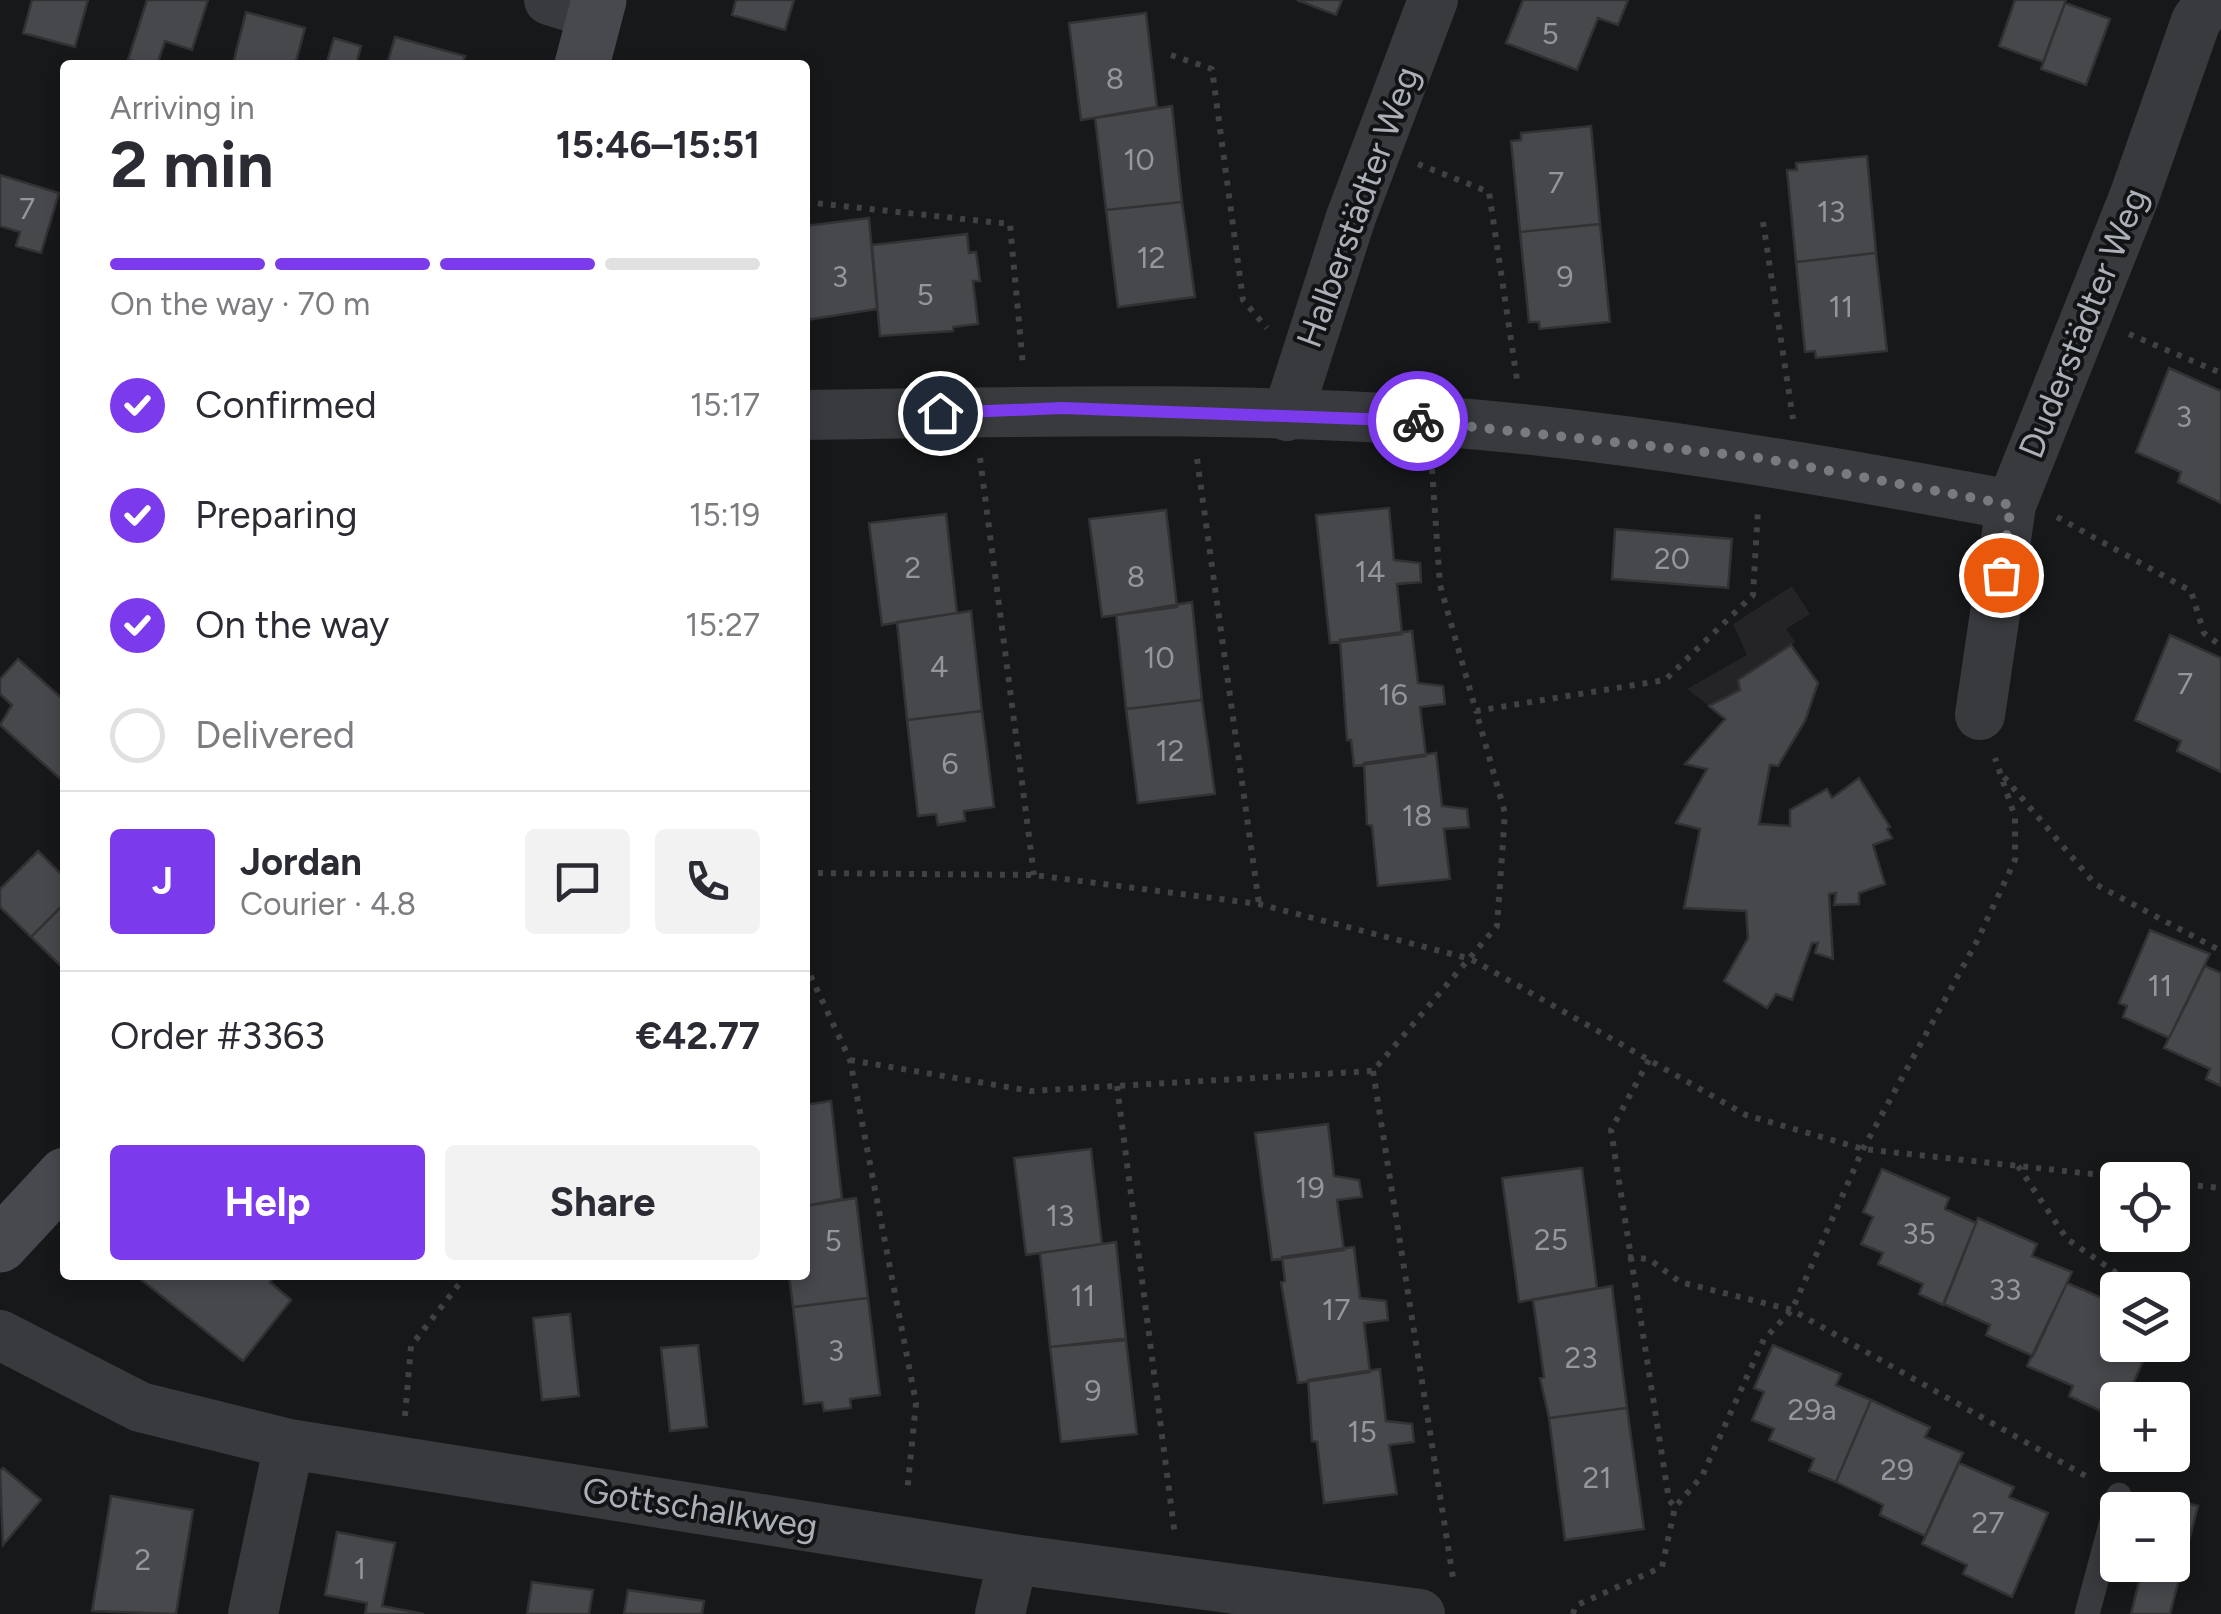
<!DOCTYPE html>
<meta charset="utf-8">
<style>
body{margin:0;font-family:Figtree,sans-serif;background:#f2f2f3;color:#2b2b33;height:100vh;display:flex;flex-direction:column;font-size:38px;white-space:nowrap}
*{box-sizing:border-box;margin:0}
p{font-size:32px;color:#7c7c81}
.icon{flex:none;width:55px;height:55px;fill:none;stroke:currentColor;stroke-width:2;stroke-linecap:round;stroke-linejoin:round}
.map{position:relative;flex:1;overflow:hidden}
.drawer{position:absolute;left:60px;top:60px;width:750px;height:1220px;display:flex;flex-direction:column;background:#fff;border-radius:10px;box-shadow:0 5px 15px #0003}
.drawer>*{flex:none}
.fabs{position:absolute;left:2100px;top:1162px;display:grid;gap:20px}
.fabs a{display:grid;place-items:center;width:90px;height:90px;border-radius:10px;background:#fff;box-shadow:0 5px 15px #0003;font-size:50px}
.pin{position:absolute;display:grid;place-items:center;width:85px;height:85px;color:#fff;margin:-42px;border:5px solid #fff;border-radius:50%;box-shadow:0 2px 10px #0007}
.courier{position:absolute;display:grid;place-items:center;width:100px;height:100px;margin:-50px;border:8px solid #7c3aed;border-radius:50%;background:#fff;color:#222;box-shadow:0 2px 12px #0007}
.overview em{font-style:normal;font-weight:700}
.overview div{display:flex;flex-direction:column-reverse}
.overview{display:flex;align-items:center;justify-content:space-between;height:170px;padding:0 50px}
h1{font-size:65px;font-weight:700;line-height:75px}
.bar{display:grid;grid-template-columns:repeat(4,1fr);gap:15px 10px;align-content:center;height:120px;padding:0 50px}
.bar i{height:12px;border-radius:8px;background:#e1e1e2}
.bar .selected{background:#7c3aed}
.bar p{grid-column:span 4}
.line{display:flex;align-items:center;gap:25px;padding:0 50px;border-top:2px solid #e1e1e2}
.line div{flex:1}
.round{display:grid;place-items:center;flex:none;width:105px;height:105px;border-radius:10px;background:#f2f2f3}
ol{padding:0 50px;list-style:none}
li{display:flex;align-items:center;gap:30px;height:110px}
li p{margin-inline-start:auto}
li .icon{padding:10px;border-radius:50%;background:#7c3aed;color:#fff;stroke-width:4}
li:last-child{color:#7c7c81}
li i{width:55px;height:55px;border:5px solid #e1e1e2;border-radius:50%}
.cta{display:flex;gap:20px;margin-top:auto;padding:20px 50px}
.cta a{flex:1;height:115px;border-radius:10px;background:#7c3aed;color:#fff;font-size:40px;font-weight:700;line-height:115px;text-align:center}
.cta a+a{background:#f2f2f3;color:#2b2b33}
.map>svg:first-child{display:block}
</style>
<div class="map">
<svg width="2221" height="1614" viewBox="0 0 2221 1614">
<rect width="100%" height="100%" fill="#171819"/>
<path fill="#242426" d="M1792,586L1810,614L1786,629L1795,642L1738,679L1740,690L1709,706L1687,689L1747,655L1733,624Z"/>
<path fill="#47484c" stroke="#323235" stroke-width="2.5" d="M32,0H88L75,47L23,33Z
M147,0H208L192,50L165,41L157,65L128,60Z
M736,0H794L785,30L732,15Z
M1297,0H1342L1336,15Z
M1523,0H1628L1618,25L1598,18L1577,70L1506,43Z
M2015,0H2066L2043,62L1999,46Z
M2065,3L2110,19L2086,85L2041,69Z
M246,12L305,28L295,65H242L234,60Z
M1146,13L1157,107L1081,120L1069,23Z
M395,37L465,56L462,65H387Z
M334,38L361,46L356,65H326Z
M1172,106L1182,202L1106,210L1095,118Z
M1591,126L1600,224L1520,232L1511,141L1521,140V133Z
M1867,156L1876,253L1796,262L1787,170H1797L1796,163Z
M0,175L59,193L41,253L16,246L20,232L0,226Z
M1182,202L1195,297L1118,307L1106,210Z
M869,218L877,309L806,320L805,226Z
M1600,224L1610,322L1540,329L1539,322H1529L1520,232Z
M967,234L969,253L976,252L980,281H973L978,324L953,327V331L880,336L872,245Z
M1876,253L1887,351L1816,358L1815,351L1805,352L1796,262Z
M2169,368L2221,391V503L2178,482L2181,472L2136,452Z
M1389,508L1394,560L1420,563L1421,582L1397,584L1402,634L1330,643L1316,515Z
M1166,510L1177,607L1102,617L1089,519Z
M946,514L957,613L882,625L869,523Z
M1615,529L1732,539L1728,588L1612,579Z
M1192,602L1202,700L1126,709L1116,615Z
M971,611L982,711L907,720L897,622Z
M1412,631L1418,683L1443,686L1445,704L1420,707L1426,756L1354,766L1351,740H1347L1340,640Z
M2170,635L2221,658V772L2177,751L2181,741L2135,720Z
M1791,645L1818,683L1805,721L1778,766L1770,765L1759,824L1790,826V810L1827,789L1832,798L1859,778L1890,827L1887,829L1892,838L1873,845L1885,884L1859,893V904L1834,905L1836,893L1829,894L1833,959L1815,953L1818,943H1812L1792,1000L1776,994L1767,1008L1724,981L1748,938L1746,911L1684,908L1700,829L1676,823L1707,769L1685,764L1725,719L1709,706L1740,690L1738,680Z
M18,659L65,701V783L0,725L12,705L0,694V679Z
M1202,700L1215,794L1138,803L1126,709Z
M982,711L994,807L964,811L965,821L938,825L936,814L918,816L907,720Z
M1436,753L1442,806L1467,809L1469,827L1444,829L1450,879L1378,886L1372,826L1367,824L1364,763Z
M38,851L65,878V903L31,937L0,907V889Z
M65,903V970L31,937Z
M2150,930L2210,954L2169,1038L2123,1017L2127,1006L2119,1003Z
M2205,966L2221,973V1086L2206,1079L2210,1069L2164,1048Z
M831,1101L842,1199L805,1206V1105Z
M1328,1124L1334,1176L1359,1180L1362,1197L1337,1200L1344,1250L1272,1260L1255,1133Z
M1091,1149L1102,1244L1026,1255L1014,1158Z
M1582,1168L1597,1288L1519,1302L1502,1178Z
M1882,1169L1949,1198L1945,1209L1976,1223L1943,1305L1919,1294L1923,1284L1878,1264L1883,1253L1861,1244L1873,1217L1863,1212Z
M856,1198L868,1298L793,1307L789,1275H805V1206Z
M1978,1218L2037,1244L2032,1256L2072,1272L2033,1356L1986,1335L1990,1325L1944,1304Z
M1116,1242L1126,1340L1050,1347L1040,1253Z
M1354,1247L1360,1298L1386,1301L1388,1320L1364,1323L1370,1372L1298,1383L1281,1282L1285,1281L1282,1257Z
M141,1275H276L270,1282L291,1300L243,1361L139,1278Z
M2067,1283L2118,1305V1345H2150L2126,1400H2118V1419L2069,1396L2073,1386L2027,1366Z
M1612,1286L1627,1408L1549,1418L1540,1378L1544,1377L1533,1300Z
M868,1298L880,1395L850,1399L851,1408L824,1411L822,1402L804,1404L793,1307Z
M570,1314L579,1396L542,1400L533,1318Z
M1121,1339L1126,1340L1137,1434L1061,1442L1050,1347Z
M698,1345L707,1427L670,1431L661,1348Z
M1773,1345L1841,1374L1836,1385L1871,1400L1836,1482L1809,1471L1814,1459L1769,1440L1774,1429L1752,1420L1764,1392L1754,1388Z
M1380,1369L1386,1421L1412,1424L1414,1442L1389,1445L1397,1494L1324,1503L1317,1442L1312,1441L1308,1380Z
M1871,1400L1930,1427L1925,1437L1963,1453L1925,1536L1880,1515L1883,1505L1836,1482Z
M1627,1408L1644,1529L1565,1540L1549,1418Z
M1959,1463L2014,1487L2009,1497L2048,1513L2012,1597L1963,1574L1967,1565L1922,1544Z
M3,1468L41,1500L3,1545L0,1471Z
M111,1496L193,1510L176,1614L92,1611Z
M2161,1497L2198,1506L2170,1614H2131L2143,1565H2172V1510H2157Z
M337,1532L395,1543L382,1606L424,1614H365L367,1603L325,1595Z
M532,1582L593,1590L589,1614H527Z
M628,1590L704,1601L702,1614H624Z"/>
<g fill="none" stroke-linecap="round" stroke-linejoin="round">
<path stroke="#3f4145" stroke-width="6" stroke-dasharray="5 8" stroke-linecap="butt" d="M1171,55L1212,69L1243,300L1267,328
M1418,164L1489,192L1517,380
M805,202L1010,224L1023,366
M1763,222L1793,419
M2129,334L2221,373
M980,458L1034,875
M1197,459L1259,904
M1432,469L1440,585L1476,711L1665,680L1753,595L1758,509
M2057,517L2191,591L2204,633L2221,646
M2004,777L2095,884L2221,951
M805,873L1034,875L1259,904L1471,959L1746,1115L1863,1149L2147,1180
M805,964L850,1060L916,1403L907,1493
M850,1060L1031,1091L1373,1071L1497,926L1505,813L1476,711
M1649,1060L1611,1130L1669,1500L1675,1507
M1373,1071L1453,1578
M1117,1086L1175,1536
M2018,1166L2067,1239L2141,1290
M2172,1183L2221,1188
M1628,1257L1649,1259L1680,1282L1792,1310L2091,1479
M405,1416L411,1346L466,1275
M1573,1614L1575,1606L1662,1567L1675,1507L1702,1476L1764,1339L1792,1310L1863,1149L1977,941L2015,860V817L1995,758"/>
<path stroke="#393a3e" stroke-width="25" d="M2087,1614L2119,1495"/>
<path stroke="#393a3e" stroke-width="50" d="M549,0L595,14
M805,415C1014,412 1225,406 1434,421C1628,436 1820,469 2011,505
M1287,416L1351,217L1433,0
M1980,715L2011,505L2134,197L2196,21L2211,0
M0,1335L140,1407L289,1444L1013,1559L1420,1614
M253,1614L289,1444
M1000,1614L1013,1559"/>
<path stroke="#47494e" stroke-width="55" d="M582,65L599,0
M0,1245L65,1175"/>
</g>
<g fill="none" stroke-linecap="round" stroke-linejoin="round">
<path stroke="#777b80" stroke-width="10" stroke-dasharray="0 18" d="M1418,421L1761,458L2011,505L2001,575"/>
<path stroke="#7c3aed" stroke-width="12" d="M940,413L1062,408L1418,421"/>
</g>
<g text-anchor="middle" stroke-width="8" stroke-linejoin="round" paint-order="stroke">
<g font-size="30" fill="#92969d">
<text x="1550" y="44">5</text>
<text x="1115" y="89">8</text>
<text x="1139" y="170">10</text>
<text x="1556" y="193">7</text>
<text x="27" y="219">7</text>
<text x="1831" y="222">13</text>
<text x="1151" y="268">12</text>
<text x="840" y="287">3</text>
<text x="1565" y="287">9</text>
<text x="925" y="305">5</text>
<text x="1841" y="317">11</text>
<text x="2184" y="427">3</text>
<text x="1672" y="569">20</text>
<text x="913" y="578">2</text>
<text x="1370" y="582">14</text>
<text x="1136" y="587">8</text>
<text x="1159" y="668">10</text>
<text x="939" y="677">4</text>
<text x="2185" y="694">7</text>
<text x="1393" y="705">16</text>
<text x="1170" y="761">12</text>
<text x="950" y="774">6</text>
<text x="1417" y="826">18</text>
<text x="2160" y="996">11</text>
<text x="1310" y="1198">19</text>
<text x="1060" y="1226">13</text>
<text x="1919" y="1244">35</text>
<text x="1551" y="1250">25</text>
<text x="833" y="1251">5</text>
<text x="2005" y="1300">33</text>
<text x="1083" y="1306">11</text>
<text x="1336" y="1320">17</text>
<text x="836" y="1361">3</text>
<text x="1581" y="1368">23</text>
<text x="1093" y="1401">9</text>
<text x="1812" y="1420">29a</text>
<text x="1362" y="1442">15</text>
<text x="1897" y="1480">29</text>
<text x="1597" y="1488">21</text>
<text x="1988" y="1533">27</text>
<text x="143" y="1570">2</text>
<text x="360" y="1579">1</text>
</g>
<g font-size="35" fill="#abb0b8" stroke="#121314">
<text transform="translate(1358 207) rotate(-70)" y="12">Halberstädter Weg</text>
<text transform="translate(2083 323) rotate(-68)" y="12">Duderstädter Weg</text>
<text transform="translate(700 1508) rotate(9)" y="12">Gottschalkweg</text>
</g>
</g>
</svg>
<div class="fabs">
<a><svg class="icon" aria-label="locate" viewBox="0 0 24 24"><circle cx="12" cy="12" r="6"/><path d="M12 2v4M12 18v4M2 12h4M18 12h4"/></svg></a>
<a><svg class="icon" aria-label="layers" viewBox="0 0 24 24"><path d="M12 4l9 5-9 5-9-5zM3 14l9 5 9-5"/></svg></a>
<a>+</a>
<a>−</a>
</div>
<div class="pin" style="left:2001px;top:575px;background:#ea580c"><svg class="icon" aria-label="bag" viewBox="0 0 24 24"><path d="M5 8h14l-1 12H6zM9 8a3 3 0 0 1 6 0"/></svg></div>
<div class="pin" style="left:940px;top:413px;background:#1f2937"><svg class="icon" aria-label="home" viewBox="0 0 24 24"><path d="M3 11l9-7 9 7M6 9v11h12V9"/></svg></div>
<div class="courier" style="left:1418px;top:421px"><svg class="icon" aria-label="bike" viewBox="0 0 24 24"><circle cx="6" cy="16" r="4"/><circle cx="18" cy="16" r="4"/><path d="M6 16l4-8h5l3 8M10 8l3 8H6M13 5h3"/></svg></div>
<section class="drawer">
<div class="overview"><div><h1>2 min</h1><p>Arriving in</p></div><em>15:46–15:51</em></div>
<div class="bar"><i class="selected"></i><i class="selected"></i><i class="selected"></i><i></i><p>On the way · 70 m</p></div>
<ol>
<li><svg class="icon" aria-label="check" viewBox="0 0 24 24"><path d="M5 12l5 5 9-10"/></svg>Confirmed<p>15:17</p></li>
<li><svg class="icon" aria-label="check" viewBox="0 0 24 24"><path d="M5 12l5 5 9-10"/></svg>Preparing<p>15:19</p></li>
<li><svg class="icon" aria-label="check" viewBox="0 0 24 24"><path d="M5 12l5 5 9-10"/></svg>On the way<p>15:27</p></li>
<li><i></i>Delivered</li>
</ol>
<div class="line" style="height:180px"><b class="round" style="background:#7c3aed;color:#fff">J</b><div><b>Jordan</b><p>Courier · 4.8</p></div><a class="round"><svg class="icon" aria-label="chat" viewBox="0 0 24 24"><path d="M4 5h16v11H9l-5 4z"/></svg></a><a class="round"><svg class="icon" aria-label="phone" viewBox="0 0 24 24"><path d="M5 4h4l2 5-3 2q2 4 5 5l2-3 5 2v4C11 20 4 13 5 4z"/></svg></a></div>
<div class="line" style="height:130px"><div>Order #3363</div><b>€42.77</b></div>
<div class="cta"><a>Help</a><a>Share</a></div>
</section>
</div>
